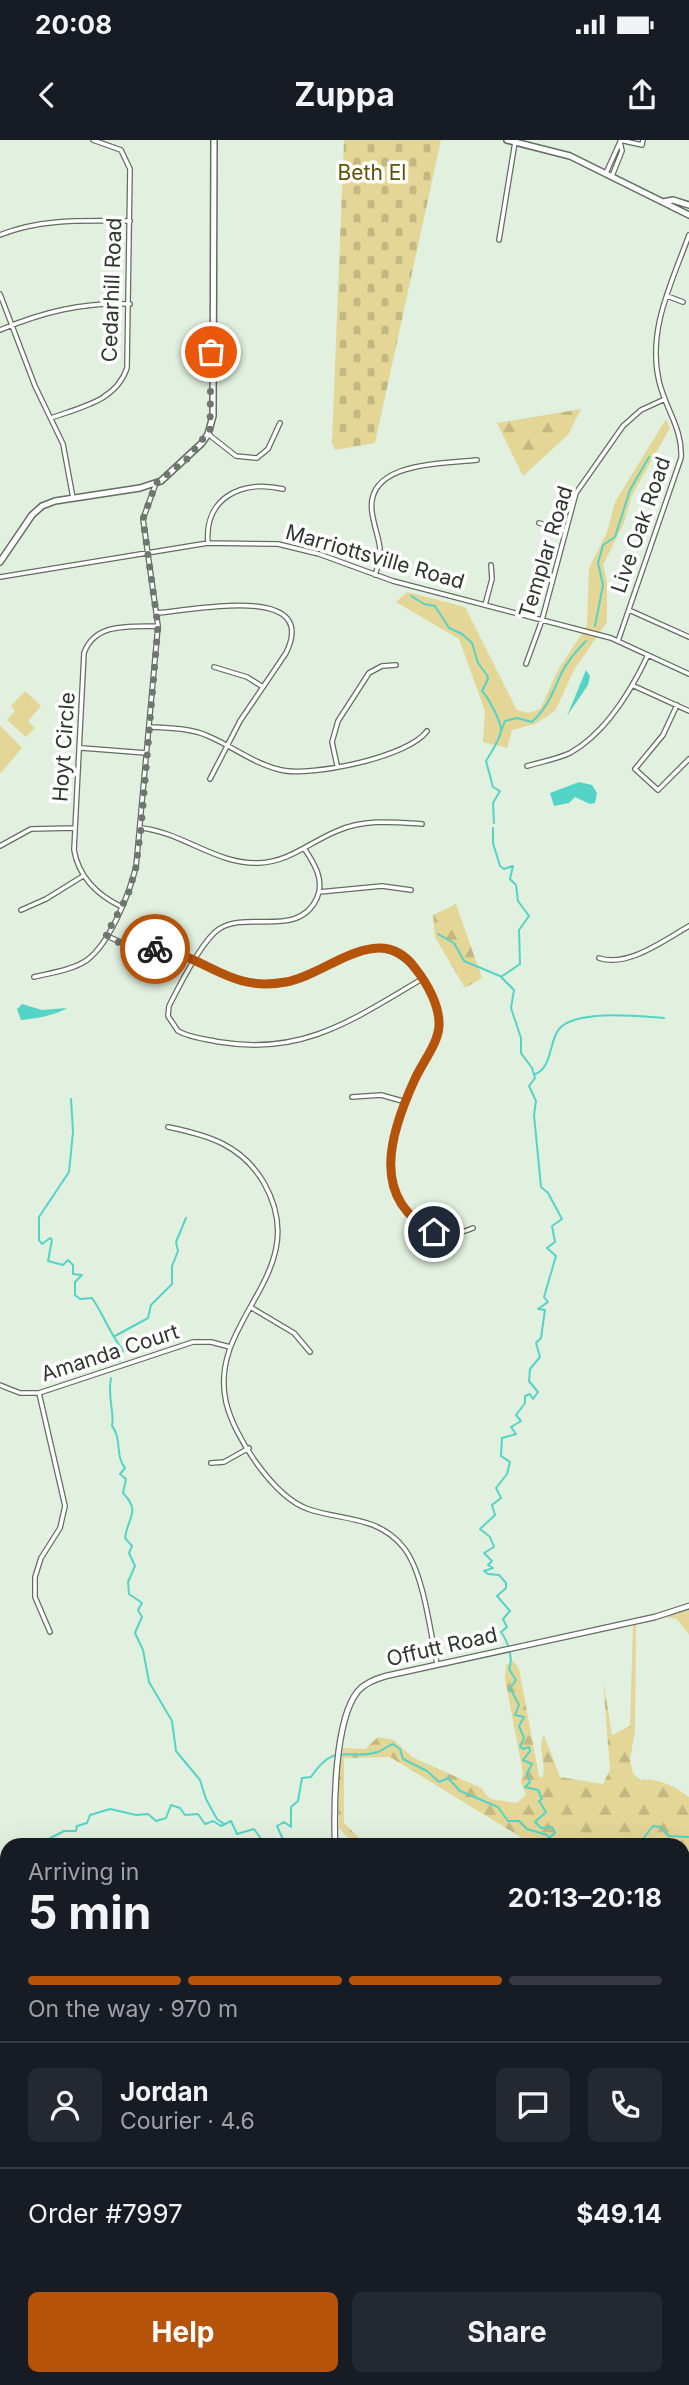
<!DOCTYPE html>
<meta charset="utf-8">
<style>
body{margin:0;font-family:Inter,sans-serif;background:#242831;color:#f1f3f6;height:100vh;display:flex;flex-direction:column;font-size:26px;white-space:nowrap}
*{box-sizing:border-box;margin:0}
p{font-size:23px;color:#9ea1a6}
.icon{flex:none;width:38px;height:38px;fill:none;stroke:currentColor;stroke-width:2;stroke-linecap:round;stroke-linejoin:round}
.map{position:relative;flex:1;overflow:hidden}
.sheet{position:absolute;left:0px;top:1698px;width:690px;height:548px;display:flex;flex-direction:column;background:#171b24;border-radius:21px 21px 0 0;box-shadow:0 7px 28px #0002}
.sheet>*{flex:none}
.pin{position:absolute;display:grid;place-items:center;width:60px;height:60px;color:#fff;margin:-30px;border:4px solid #fff;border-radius:50%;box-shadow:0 2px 7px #0007}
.courier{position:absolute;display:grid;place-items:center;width:70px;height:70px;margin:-35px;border:5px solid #b45309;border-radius:50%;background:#fff;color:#222;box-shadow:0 2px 9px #0007}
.summary em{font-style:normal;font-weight:700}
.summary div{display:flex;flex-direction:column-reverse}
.summary{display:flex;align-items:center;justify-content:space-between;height:119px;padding:0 28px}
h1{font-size:46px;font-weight:700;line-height:52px}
.bar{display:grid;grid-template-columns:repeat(4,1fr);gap:10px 7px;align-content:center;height:84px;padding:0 28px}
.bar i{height:9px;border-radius:5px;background:#363941}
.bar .selected{background:#b45309}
.bar p{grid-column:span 4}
.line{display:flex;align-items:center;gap:18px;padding:0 28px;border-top:2px solid #363941}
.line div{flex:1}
.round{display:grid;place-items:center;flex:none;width:74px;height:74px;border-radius:10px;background:#242831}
.button{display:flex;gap:14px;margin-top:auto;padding:14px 28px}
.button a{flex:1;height:80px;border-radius:10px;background:#b45309;color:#fff;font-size:28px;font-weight:700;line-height:80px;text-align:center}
.button a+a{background:#242831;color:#f1f3f6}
.status{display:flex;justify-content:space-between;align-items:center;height:49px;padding:0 35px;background:#171b24;direction:ltr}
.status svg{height:19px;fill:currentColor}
header{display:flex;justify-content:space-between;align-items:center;height:91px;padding:0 28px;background:#171b24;font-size:32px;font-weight:700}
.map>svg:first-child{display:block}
</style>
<div class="status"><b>20:08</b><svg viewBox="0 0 49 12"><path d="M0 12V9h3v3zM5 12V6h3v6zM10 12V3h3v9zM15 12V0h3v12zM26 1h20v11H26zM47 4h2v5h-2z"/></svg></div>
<header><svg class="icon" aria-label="back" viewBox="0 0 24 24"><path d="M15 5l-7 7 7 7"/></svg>Zuppa<svg class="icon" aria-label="share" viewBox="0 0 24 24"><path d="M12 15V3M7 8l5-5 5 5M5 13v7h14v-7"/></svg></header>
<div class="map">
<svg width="689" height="2245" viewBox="0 0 689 2245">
<defs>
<pattern id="grass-dots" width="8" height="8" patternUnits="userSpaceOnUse" patternTransform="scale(1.75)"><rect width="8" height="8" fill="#e3d697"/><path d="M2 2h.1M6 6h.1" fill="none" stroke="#c3b882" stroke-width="1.8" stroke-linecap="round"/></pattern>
<pattern id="forest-firs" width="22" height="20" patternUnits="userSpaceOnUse" patternTransform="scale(1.75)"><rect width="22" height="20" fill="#e3d697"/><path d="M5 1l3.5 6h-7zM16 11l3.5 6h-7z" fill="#c3b882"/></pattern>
<pattern id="cemetery-stones" width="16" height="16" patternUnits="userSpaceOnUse" patternTransform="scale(1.75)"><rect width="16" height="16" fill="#e3d697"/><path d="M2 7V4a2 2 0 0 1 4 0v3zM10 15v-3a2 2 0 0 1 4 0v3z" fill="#c3b882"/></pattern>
</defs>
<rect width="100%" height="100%" fill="#e2f0e0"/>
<path fill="url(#grass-dots)" d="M0,1883L7,1910V2005L0,1988Z"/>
<path fill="url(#forest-firs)" d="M581,269L568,295L523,336L497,283Z
M456,764L482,838L465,848L435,797L433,775Z
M689,1470V1495L677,1479L667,1477Z
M633,1485H636L635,1590L630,1620L633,1633L640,1640C659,1638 675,1646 689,1657V1763H683L682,1704H532L390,1617L344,1618V1683L365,1704H354L339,1688L338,1641L343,1608L365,1609L378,1597L394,1600L412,1617L481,1648L490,1659L517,1663L526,1655L521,1643L523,1633L505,1539L506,1525L514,1521L519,1529L539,1636L542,1638C548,1624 536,1607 544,1595L560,1637L603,1644L610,1630L603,1539L612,1595L630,1586Z
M363,2238H449V2245H367Z
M561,2238H592L580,2245H556Z"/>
<path fill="url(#cemetery-stones)" d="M344,0H441L375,303L335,310L332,302Z"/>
<path fill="#e3d697" d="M666,279L670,288L632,355L624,383L603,425L607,442V482L574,530L555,571L535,584L512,590L507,608L483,602L485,571L459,499L396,462L407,452L465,467L517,570L529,573L540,569L559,528L587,486L589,428L607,392L615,362Z
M25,551L41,566L28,581L35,588L26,597L7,580L15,571L11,566Z
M0,585L22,608L0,634Z"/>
<path fill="#54d4c6" d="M586,530L590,536L588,545L567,576Z
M579,642L592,645L597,653L595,663L590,664L575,657L569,663L554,666L550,653Z
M22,864L42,870L67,868C56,875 34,879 21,880L17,869Z"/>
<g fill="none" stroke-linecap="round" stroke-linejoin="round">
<path stroke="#54d4c6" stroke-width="2" d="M411,456L424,464L435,466L449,488L462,494L472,503L478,523L487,535L488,539L482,551C488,557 502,583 501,591C499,602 491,612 486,621L493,647L500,651L493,663L494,683
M595,486L603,445L598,423L603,405L615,397L630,350L649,317
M502,589L505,581L517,578L532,582C549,566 553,551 562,532C568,521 577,510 586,501
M493,688V703L500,726L504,729L513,726L510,739L516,745L518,761L529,776L519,790L520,824L501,837L514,850L511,868L521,898V913L532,928L535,938L529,946L536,961L534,975L541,1047L548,1053L562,1079L552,1086L555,1102L547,1108L556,1116L544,1157L548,1162L538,1169L545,1170L541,1198L536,1203L540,1217L530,1229L529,1241L538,1252L533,1259L530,1254L525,1256V1263L516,1275L521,1281L511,1287L516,1294L502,1298L501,1316L510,1322L507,1334L496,1348L501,1358L492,1365L495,1375L480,1389L490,1397L494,1407L484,1413L492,1421L488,1425L493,1428L484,1431L488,1434L499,1435L506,1443V1448L497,1456L510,1471L503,1479L507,1487L501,1492C507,1500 514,1518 509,1529L516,1540L510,1548L519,1565L515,1575L524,1577L519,1586L524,1598L520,1606L523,1609L529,1607L530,1611L523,1620L532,1624L527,1633L530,1642L525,1647L538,1650L542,1659L539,1661L546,1672L535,1682L541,1688L552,1687L555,1693L549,1698
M438,794L454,803L464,821L500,836
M535,934C552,929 549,901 559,889C576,869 639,876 664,878
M71,959L73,992L69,1032L39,1077V1100L42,1104L50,1098L52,1100L48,1121L63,1125L68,1120L73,1125V1134L82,1135L75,1142V1155L80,1159L92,1158C104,1175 110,1195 123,1210L120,1221
M115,1196L148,1178L151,1165L172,1144V1126L178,1111L176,1102L186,1078
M111,1238C107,1258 115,1273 112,1286C122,1298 115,1316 125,1328L120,1334L126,1339L123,1353C141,1372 128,1376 125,1398L132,1406L129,1413L135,1426L128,1442L129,1454L142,1463L138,1470L142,1477L135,1493L143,1510L149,1542L172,1581L176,1611L200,1640L206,1659L217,1679L224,1684
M39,1704L64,1691H76L77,1686L87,1683L90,1675L110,1669L136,1675L148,1674L156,1681L166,1678L171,1665L180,1668L185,1675L198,1674L205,1684L213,1681L221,1686L231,1681L237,1694L254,1689L265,1704
M285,1704L277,1686L284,1682L291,1687V1667L298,1661L302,1638L311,1637C335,1601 346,1621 378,1612C384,1610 386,1606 393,1604L400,1609L403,1619L427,1631L439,1642L448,1638L460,1651L498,1667L508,1681H519L527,1689L547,1695L553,1704
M639,1704L653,1686L660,1687L669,1696L689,1697
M0,1723L7,1718
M0,1810L7,1790
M388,2238L391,2245"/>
<g stroke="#626e61" stroke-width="6">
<path id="minor" d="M620,0L642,5L643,0
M606,33L620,2L622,11L612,36
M0,95C42,78 86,81 130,81
M499,100L515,2
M0,154L35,246L63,304L73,358
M667,156L683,162
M0,190C43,172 83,162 130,164
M51,278C81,267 116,261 127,228L130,29L121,10L93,0
M208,294L236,316L257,318L268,309L280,283
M539,383L565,391
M208,403C204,358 242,339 283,349
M375,435C386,405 376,400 372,372C365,321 444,324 477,320
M0,437L208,403L278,404L319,414L393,441L611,498L689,534
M485,465L492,439L491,425
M629,470L689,497
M157,473C190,471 321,442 286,513L240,581L210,639
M618,501L681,318C683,289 665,268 659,241C647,190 672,142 689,95
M526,524L542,480L576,353L623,286L641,270L665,259
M214,527L247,537L263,547
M634,546L689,571
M677,565L663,595L635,629L658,650L689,619
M150,587C169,588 190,588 208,596C232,606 254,624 281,630C311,637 409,617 427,591
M82,608L146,613
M337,625L332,602L338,581L369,533L382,526L396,525
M527,626C541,622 557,619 570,613C606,593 631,551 648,515
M141,688C182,692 217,725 259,723C289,722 310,702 337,691C364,679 393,682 422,684
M0,706L31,689L74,688
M304,708C314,723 325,740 317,758C298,799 248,770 219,789C202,800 178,848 169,866L168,876L178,891C190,898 206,899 220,902C303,916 354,879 422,839
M319,752L382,746L411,750
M122,767C97,755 79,738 74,710L84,513C95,482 130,487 158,486
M21,770L46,759L83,736
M106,795C134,812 156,803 182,814C211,827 231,844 265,844C331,845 377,764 426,845C433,856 439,872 439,885C438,903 423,922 415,938C396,980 371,1045 415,1079C434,1093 451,1098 473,1088
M599,818C627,828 665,800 689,786
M34,837C50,833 73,830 87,820C110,803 129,754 136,727L158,486L143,379L156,343
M352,957L381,955L406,962
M168,987C208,995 242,1005 264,1043C315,1133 207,1179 226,1262C234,1297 274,1357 308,1369C342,1381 378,1375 404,1408C424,1434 430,1491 437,1524
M252,1168L294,1193L310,1212
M0,1245L20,1253H39L193,1202H211L230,1207
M39,1253L65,1366L60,1388L41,1418L35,1437V1457L50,1492
M211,1323L224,1322L249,1308
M682,2037L689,2033
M0,2077L7,2076
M682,2169H689
M638,2238L645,2245
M508,2245L510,2238"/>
</g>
<g stroke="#626e61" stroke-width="7">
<path id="tertiary" d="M335,1704C334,1668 334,1580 358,1551C365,1543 375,1539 386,1536L655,1477L689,1466
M0,1739L7,1746
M304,2238L305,2245"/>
</g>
<g stroke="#626e61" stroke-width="8">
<path id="secondary" d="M0,422L32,375L42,366L55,361L140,348L161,341L202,303L208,294L213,276L214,0"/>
</g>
<g stroke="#626e61" stroke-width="8">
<path id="primary" d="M507,0L570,16L689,75
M663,62L673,60L689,65"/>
</g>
<use href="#minor" stroke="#fff" stroke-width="3.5"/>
<use href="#tertiary" stroke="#fff" stroke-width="4.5"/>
<use href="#secondary" stroke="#fff" stroke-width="5"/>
<use href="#primary" stroke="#fff" stroke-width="5"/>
</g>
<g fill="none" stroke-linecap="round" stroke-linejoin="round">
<path stroke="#6e776e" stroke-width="7" stroke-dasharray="0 12.6" d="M155,809L125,806L106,795L128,755L136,727L141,688L158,486L143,379L156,343L186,320L210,290L211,212"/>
<path stroke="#b45309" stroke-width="9" d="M155,809C206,814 227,853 286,842C327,835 379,779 415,828C427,843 440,866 439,886C438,904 422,923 415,939C390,993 369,1059 434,1092"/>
</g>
<g text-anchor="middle" stroke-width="7" stroke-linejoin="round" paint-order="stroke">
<g font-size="21" fill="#5f5108" stroke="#fff">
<text x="372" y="40">Beth El</text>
</g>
<g font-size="21" fill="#303630" stroke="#fff">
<text transform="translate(112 150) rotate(-88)" y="7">Cedarhill Road</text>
<text transform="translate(641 385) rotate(-71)" y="7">Live Oak Road</text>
<text transform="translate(546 412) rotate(-73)" y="7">Templar Road</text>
<text transform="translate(375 417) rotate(16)" y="7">Marriottsville Road</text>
<text transform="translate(64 607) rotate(-86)" y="7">Hoyt Circle</text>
<text transform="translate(110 1213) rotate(-18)" y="7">Amanda Court</text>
<text transform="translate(442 1507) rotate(-13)" y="7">Offutt Road</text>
</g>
</g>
</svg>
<div class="pin" style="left:211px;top:212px;background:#ea580c"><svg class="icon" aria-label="bag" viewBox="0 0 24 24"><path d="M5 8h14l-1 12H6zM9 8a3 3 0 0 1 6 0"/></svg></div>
<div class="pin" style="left:434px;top:1092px;background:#1f2937"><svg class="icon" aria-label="home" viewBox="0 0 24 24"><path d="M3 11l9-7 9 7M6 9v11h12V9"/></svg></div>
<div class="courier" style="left:155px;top:809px"><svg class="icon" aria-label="bike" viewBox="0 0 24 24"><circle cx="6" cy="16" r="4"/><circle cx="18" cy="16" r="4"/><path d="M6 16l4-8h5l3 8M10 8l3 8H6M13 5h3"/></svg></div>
<section class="sheet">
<div class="summary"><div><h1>5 min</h1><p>Arriving in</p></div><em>20:13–20:18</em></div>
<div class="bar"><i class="selected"></i><i class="selected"></i><i class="selected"></i><i></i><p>On the way · 970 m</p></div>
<div class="line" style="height:126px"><a class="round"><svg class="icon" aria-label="person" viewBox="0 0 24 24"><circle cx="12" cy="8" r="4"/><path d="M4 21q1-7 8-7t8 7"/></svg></a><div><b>Jordan</b><p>Courier · 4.6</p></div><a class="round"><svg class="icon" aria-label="chat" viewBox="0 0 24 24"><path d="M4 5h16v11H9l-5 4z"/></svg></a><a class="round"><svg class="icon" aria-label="phone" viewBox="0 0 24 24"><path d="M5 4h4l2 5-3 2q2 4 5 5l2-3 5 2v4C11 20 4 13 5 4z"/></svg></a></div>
<div class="line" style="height:91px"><div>Order #7997</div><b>$49.14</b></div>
<div class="button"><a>Help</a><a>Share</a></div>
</section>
</div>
